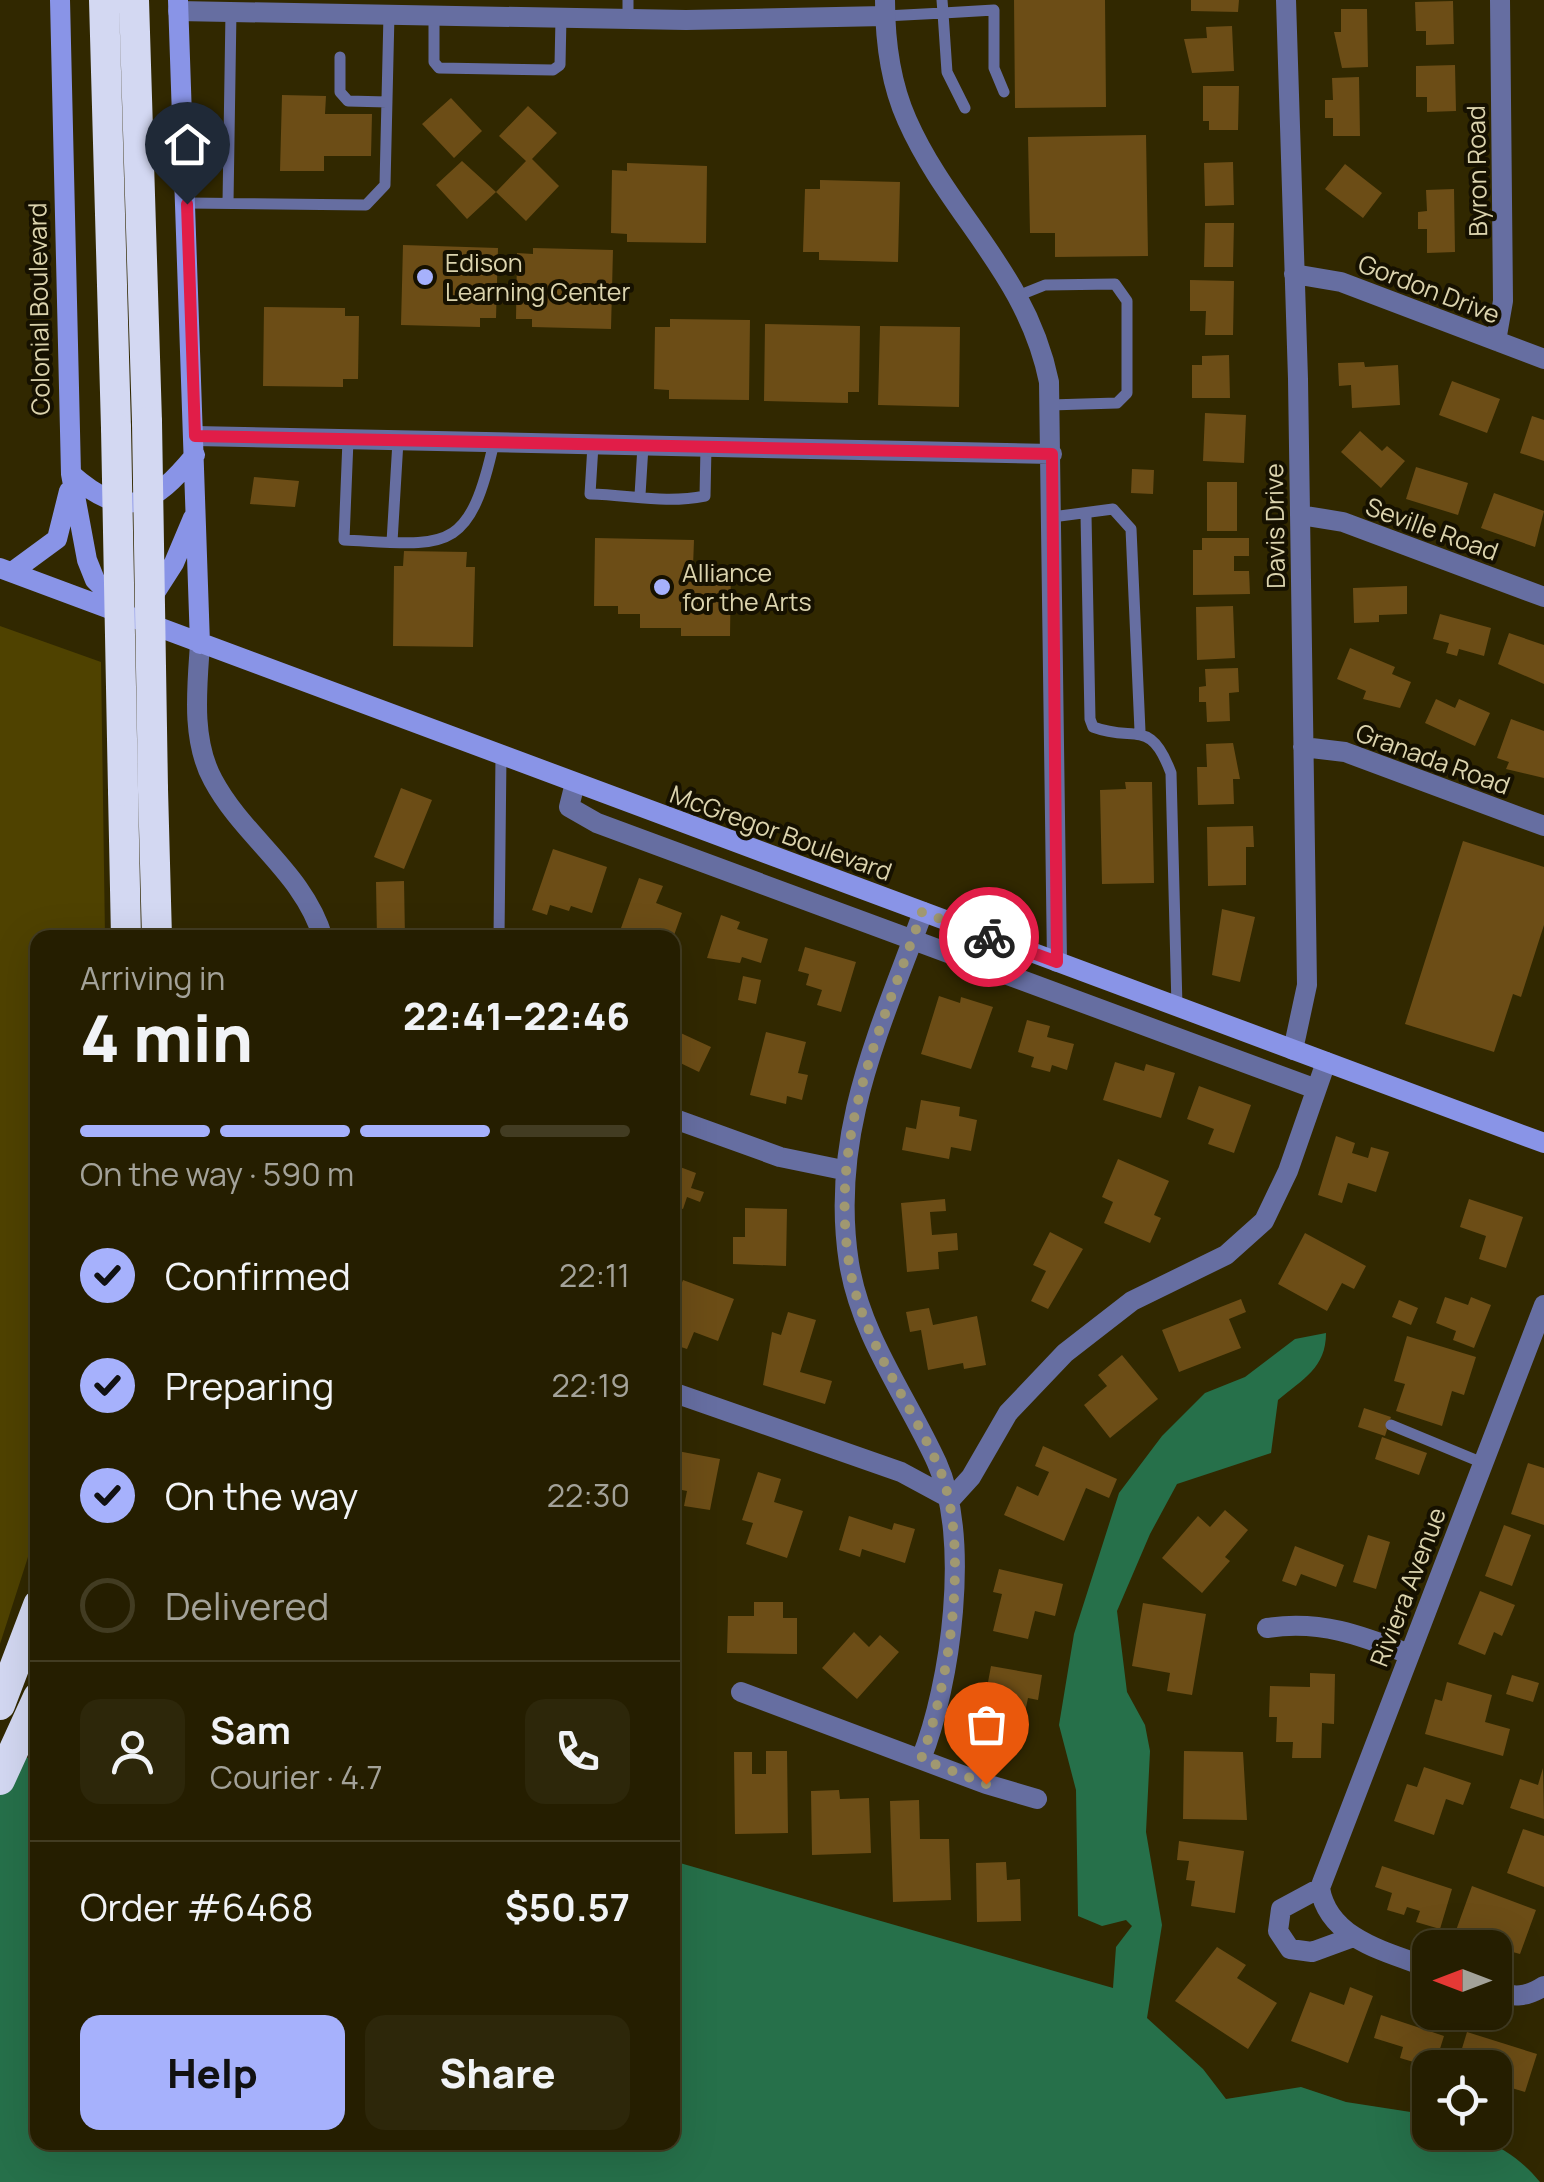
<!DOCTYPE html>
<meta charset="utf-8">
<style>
body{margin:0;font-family:Manrope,sans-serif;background:#2d270a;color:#f1f3f6;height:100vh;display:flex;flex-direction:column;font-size:38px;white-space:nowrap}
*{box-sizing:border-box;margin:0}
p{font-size:32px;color:#a3a299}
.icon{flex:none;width:55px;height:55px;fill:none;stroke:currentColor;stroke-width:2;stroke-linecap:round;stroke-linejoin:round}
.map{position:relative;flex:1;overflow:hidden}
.details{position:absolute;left:30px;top:930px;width:650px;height:1220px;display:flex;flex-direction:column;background:#251e00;border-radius:20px;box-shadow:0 10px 40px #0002,0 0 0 2px #423c22}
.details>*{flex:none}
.needle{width:65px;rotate:270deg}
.fabs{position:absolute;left:1412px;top:1930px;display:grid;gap:20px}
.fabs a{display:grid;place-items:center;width:100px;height:100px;border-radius:20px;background:#251e00;box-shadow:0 10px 40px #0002,0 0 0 2px #423c22;font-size:50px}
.pin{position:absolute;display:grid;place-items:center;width:85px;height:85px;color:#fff;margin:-102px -42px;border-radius:50% 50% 50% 0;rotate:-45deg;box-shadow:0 0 10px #0007}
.pin .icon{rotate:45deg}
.courier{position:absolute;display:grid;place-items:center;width:100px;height:100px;margin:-50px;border:8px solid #e11d48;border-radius:50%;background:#fff;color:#222;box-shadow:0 2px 12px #0007}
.head em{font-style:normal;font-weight:800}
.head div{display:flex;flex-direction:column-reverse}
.head{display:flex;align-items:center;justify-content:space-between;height:170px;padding:0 50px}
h1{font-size:65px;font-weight:800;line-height:75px}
.bar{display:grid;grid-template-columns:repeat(4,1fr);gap:15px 10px;align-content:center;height:120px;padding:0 50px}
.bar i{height:12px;border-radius:8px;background:#423c22}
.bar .active{background:#a6b1fc}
.bar p{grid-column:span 4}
.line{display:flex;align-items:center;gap:25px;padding:0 50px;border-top:2px solid #423c22}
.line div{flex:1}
.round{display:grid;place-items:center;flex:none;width:105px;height:105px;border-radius:20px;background:#2d270a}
ol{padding:0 50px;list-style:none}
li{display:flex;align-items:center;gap:30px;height:110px}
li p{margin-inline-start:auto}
li .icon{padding:10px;border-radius:50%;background:#a6b1fc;color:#111;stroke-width:4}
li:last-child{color:#a3a299}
li i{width:55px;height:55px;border:5px solid #423c22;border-radius:50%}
.cta{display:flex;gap:20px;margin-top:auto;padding:20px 50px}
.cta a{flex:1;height:115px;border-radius:20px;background:#a6b1fc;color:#111;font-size:40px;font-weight:800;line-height:115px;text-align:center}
.cta a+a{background:#2d270a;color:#f1f3f6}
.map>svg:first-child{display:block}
</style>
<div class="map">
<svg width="1544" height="2182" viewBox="0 0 1544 2182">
<rect width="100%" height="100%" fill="#312800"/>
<path fill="#4f4200" d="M0,626L101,662L105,937L38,938L37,1529L0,1644Z"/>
<path fill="#26704a" d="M1326,1333C1326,1368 1303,1379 1278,1400L1271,1453L1177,1484L1150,1534L1117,1611L1127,1692L1145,1725L1150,1751L1146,1832L1162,1925L1147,2018L1203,2069L1226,2099L1301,2087L1346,2102L1430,2115V2132C1476,2133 1509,2145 1540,2182H0V1754L37,1759L38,2142H672L673,1861L1113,1988L1116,1947L1132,1926L1126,1920L1102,1926L1078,1916L1076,1790L1059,1725L1074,1634L1119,1493L1162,1436L1205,1393L1245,1377L1295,1339Z"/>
<path fill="#6c4d16" d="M1014,0H1105L1106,107L1015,108Z
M1191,0H1239L1238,12L1191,11Z
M1453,1L1454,44L1426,45V31H1416L1415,2Z
M1341,9H1367L1368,67L1342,68L1334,32H1341Z
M1232,26L1234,71L1192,73L1184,39L1207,38L1206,27Z
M1455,65L1456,111L1427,112V97H1416V66Z
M1359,77L1360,136H1333V118H1325V100H1333L1332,78Z
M1203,86H1239L1238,130H1209V121H1203Z
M282,95L326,96L325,114H372L371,156H324V171H280Z
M451,98L482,131L454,158L422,124Z
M528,106L557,133L532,159L559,186L526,221L496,192L526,161L499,136Z
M1146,135L1148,256L1055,257V233H1030L1028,137Z
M462,161L496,192L467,219L436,185Z
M1233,162L1234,205L1205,206L1204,163Z
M627,163L707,166L706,243L627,242V234L611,233L612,170L627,171Z
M1345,164L1382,193L1363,218L1325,189Z
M820,180L900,182L898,262L819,260V252H803L805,189H820Z
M1454,189L1455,252L1427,253V229H1418V212L1427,211L1426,190Z
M1205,223H1234L1233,267H1204Z
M403,245L498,248L496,318H480V327L401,325Z
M533,248L613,250L611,329L532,327V319H516L517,253L533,254Z
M1190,280L1234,281L1233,335H1205L1206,311H1190Z
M264,307L345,308V316H359L358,379H343V387L263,386Z
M670,319L750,320L749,400L669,399V390L654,389L655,327H670Z
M765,324L860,326L859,392H848V403L764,401Z
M880,326L960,327L959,407L878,405Z
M1229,355L1230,398H1192V365H1202V356Z
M1364,362L1365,367L1398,365L1400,405L1352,408L1351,385L1339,386L1338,363Z
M1452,381L1500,399L1487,433L1439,415Z
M1205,413L1246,415L1244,463L1203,461Z
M1532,416L1544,420V461L1520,453Z
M1360,431L1382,451L1387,446L1405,461L1381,488L1341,452Z
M1416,467L1468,483L1458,515L1406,499Z
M1132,469L1154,470L1153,494L1131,493Z
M254,477L299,481L295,507L250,504Z
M1207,482H1237V531H1207Z
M1494,493L1544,511L1535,547L1481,528Z
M595,538L694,540L693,567H731L730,636H681V628H640V614H618V606H594Z
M1202,538H1249V556H1234V571H1249L1250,594L1193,595V550H1202Z
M404,551L467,552L466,567H475L473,647L393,646L394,566H403Z
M1407,586V614L1379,615V622L1354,623L1353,588Z
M1233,606L1235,658L1197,660L1196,607Z
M1440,614L1491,628L1484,656L1459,649L1457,656L1446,653L1449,643L1433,639Z
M1509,633L1544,645V684L1498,664Z
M1350,648L1395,667L1392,674L1411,682L1400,708L1363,699L1366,691L1337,679Z
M1238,668L1239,692L1229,693L1230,721L1207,722L1206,702H1199V687L1206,686L1205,669Z
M1436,699L1455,708L1459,699L1490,713L1475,746L1425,723Z
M1511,719L1544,731V778L1506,769L1509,762L1497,758Z
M1233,743L1240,779H1233L1234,804L1198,805L1197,767H1207L1206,744Z
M1125,782H1152L1154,883L1102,884L1100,790L1126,789Z
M401,788L432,800L404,869L374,857Z
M1253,826L1254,847H1246V885L1208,886L1207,827Z
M1463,841L1544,867V925L1521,997L1513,994L1494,1052L1405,1024Z
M553,849L607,867L592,913L571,906L569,911L550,905L547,915L532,910Z
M639,878L663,886L656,903L682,913L673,938H647L621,928Z
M404,881L405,938H377L376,882Z
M1222,909L1255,917L1240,982L1212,975Z
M721,915L740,922L737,929L768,939L761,963L742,957L740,963L707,958Z
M805,947L856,962L841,1012L817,1005L822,990L806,985L809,974L798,971Z
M743,976L761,980L756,1004L738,1000Z
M939,996L960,1003L961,997L993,1007L971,1069L921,1054Z
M1027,1020L1050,1026L1047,1037L1074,1044L1067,1070L1052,1065L1050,1072L1031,1067L1034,1057L1018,1052Z
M672,1029L711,1047L699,1072L672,1059Z
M766,1032L806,1042L798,1073L808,1075L802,1100L787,1096L786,1104L750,1095Z
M1115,1062L1144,1071L1146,1064L1175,1073L1161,1118L1103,1100Z
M1199,1086L1251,1105L1234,1153L1208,1144L1214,1129L1187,1119Z
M921,1100L960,1107L959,1116L977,1120L971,1151L951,1147L949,1159L902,1150L906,1127L916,1129Z
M1336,1136L1355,1143L1352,1153L1368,1158L1371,1147L1389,1152L1376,1192L1348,1183L1342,1203L1318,1195Z
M1118,1159L1169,1181L1154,1215L1161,1218L1150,1243L1104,1223L1113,1202L1102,1197Z
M672,1164L696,1173L691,1188L704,1192L700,1202L687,1197L683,1209L672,1205Z
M945,1199L946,1211L930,1212L932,1235L957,1233L958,1250L938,1252L939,1269L907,1272L901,1203Z
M1469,1199L1523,1217L1506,1268L1479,1259L1486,1236L1460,1227Z
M745,1208L787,1209L786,1266L733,1264V1237H745Z
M1050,1232L1083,1249L1048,1309L1031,1301L1046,1271L1033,1265Z
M1305,1233L1366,1266L1354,1289L1342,1283L1327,1311L1278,1284Z
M683,1280L734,1299L718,1341L694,1332L687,1349L672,1344V1308Z
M1445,1297L1468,1305L1471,1297L1491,1305L1474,1348L1453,1340L1456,1331L1436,1323Z
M1241,1299L1246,1312L1229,1319L1241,1348L1179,1372L1162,1330Z
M1399,1300L1418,1308L1411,1325L1392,1317Z
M929,1308L933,1325L977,1316L986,1365L964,1369L963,1363L928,1370L921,1330L910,1332L906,1312Z
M788,1312L816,1320L800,1372L832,1381L825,1404L763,1385L772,1332L781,1335Z
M1407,1336L1476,1357L1464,1395L1452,1391L1442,1426L1396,1411L1405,1384L1394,1381Z
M1122,1355L1158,1399L1110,1438L1084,1405L1107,1386L1098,1375Z
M1364,1408L1391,1417L1385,1436L1358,1427Z
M1382,1437L1427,1453L1419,1475L1375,1459Z
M1043,1446L1117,1479L1109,1498L1086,1488L1064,1541L1004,1515L1017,1486L1038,1496L1049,1472L1035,1466Z
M672,1450L720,1459L710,1510L684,1506L687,1491L672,1488Z
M1528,1463L1544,1468V1525L1511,1514Z
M758,1472L781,1479L774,1502L803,1511L787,1558L746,1544L753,1523L742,1520Z
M1225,1510L1248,1530L1225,1557L1230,1561L1202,1593L1162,1558L1198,1516L1210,1527Z
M849,1516L892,1530L894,1523L915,1529L905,1563L862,1549L860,1557L839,1550Z
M1504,1525L1531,1535L1512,1586L1485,1576Z
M1368,1535L1390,1542L1376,1589L1353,1582Z
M1295,1546L1344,1565L1336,1587L1301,1574L1296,1586L1282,1581Z
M999,1569L1063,1584L1055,1616L1035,1611L1028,1639L993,1631L1002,1594L993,1592Z
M1480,1591L1515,1605L1502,1636L1494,1632L1485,1655L1458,1644Z
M754,1602H783V1618H797V1654L727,1653L728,1616H754Z
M1143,1603L1206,1614L1192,1695L1167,1691L1170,1673L1132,1666Z
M854,1632L869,1647L880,1635L899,1652L857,1699L822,1668Z
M991,1666L1042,1675L1038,1700L1028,1698L1022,1727L981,1720Z
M1310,1673L1335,1674L1334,1724L1322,1723L1321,1758H1292L1293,1742H1276L1277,1717H1269L1270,1686L1310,1687Z
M1512,1675L1539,1683L1533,1702L1506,1694Z
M1447,1682L1492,1695L1485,1722L1510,1729L1503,1756L1425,1734L1435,1699L1442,1701Z
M766,1751H787L788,1833L735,1834L734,1752H752V1774H766Z
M1184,1751L1243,1752L1247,1820L1183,1819Z
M1424,1767L1471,1783L1463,1805L1446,1799L1434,1835L1394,1821L1407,1784L1417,1787Z
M1543,1768L1544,1819L1510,1808L1520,1779L1538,1785Z
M839,1790L840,1799L869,1798L871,1853L812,1855L811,1791Z
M919,1800L920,1839H949L951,1900L893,1902L890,1801Z
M1523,1829L1544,1836V1887L1507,1873Z
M1179,1841L1244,1851L1235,1913L1191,1906L1195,1881L1186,1880L1189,1861L1177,1860Z
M1006,1862L1007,1880L1020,1879L1021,1921L977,1922L976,1863Z
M1382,1866L1452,1889L1440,1929L1416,1922L1420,1911L1407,1907L1404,1915L1387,1910L1392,1893L1375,1887Z
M1472,1886L1536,1910L1520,1954L1454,1936Z
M1217,1947L1246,1965L1237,1978L1277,2003L1248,2049L1175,2001Z
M1350,1987L1373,1996L1348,2063L1291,2041L1310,1992L1344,2005Z
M1381,2015L1444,2036L1434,2068L1400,2058L1403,2047L1374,2038Z
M1467,2032L1537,2054L1525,2092L1505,2086L1503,2093L1495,2090V2068H1456Z"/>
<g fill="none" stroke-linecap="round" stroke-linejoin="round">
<path stroke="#666ea1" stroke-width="11" d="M942,0L943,13L994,10V68L1004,92
M434,15V62L439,68L553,70L560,65L561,17
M885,16L943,13L947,72L965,108
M628,19V0
M340,57V92L348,101L387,102
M187,203L366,205L385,185L389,14
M228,203L231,11
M1020,295L1045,285L1115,284L1127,301V393L1117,403L1050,405
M348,440L344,540C446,545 469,556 494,442
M593,445L590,494C632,495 664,504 705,496L706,447
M640,495L643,446
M1086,515L1090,719L1093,727C1136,743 1150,717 1171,773L1177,1007
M1052,517L1113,509L1131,529L1140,731
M392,542L398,441
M499,938L501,755
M1391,1425L1483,1463"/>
<path stroke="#666ea1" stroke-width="20" d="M885,0C885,41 890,82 907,120C949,215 1027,273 1049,382L1057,962
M1286,0L1298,379L1307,985L1293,1050
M178,11L686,20L885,16
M1294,274L1341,282L1544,359
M1496,341L1503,301L1500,0
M195,436L1052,454
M1300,515L1343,522L1544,597
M200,644C197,688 191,740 213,780C244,838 304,873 323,938
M1303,747L1345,752L1544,826
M575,783L569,807L597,823L1316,1089
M672,1118L780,1157L843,1170
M672,1392L901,1472L951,1499L971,1477L1008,1413L1065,1353L1132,1301L1226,1255L1264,1221L1288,1171L1326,1062
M1267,1628C1321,1620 1360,1635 1409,1654
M741,1692L986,1784L1037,1799
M921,1759C951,1684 971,1538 937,1463C907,1397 861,1337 849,1263C829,1134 880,1030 923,912
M1320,1888L1281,1909L1278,1931L1290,1949L1312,1952L1353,1937
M1430,1968C1387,1952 1328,1939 1320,1888L1544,1305
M1495,1991C1514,1998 1527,1997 1544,1986"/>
<path stroke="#8994e7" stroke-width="20" d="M60,0L71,474L87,560L95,580L123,608
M178,0L200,644
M71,474C125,522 153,506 195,455
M0,568L1544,1143
M12,572L57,539L69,491
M149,602L174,563L193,518"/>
<path stroke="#d3d8f2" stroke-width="30" d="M104,0L116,428
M134,0L147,422
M153,789L157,938
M123,791L126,938
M0,1705L38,1605
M0,1780L38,1697"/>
<path stroke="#d3d8f2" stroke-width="30" d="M147,422L153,789
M116,428L123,791"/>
</g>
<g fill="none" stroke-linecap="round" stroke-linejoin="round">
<path stroke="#a09871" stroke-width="10" stroke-dasharray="0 18" d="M986,1784L921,1759C950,1683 972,1538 937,1463C907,1397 860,1336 849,1263C829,1133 881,1031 922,912L989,937"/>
<path stroke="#e11d48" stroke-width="12" d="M187,204L195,436L1052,454L1057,962L989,937"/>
</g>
<g fill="#a6b1fc" stroke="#161100" stroke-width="4">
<circle cx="425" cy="277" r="10"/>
<circle cx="662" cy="587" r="10"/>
</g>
<g text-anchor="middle" stroke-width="8" stroke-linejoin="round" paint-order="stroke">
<g font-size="25" fill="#dcd4ae" stroke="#161100">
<text transform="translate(1477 171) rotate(-91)" y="9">Byron Road</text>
<text transform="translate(1429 289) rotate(21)" y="9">Gordon Drive</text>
<text transform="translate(39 309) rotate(-91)" y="9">Colonial Boulevard</text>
<text transform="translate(1275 526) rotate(-91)" y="9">Davis Drive</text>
<text transform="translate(1432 529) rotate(20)" y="9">Seville Road</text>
<text transform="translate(1433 759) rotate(20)" y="9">Granada Road</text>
<text transform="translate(781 833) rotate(20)" y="9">McGregor Boulevard</text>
<text transform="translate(1408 1587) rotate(-69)" y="9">Riviera Avenue</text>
</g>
<g font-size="25" fill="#dcd4ae" stroke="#161100" text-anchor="start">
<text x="445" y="272">Edison<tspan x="445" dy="29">Learning Center</tspan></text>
<text x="682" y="582">Alliance<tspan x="682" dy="29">for the Arts</tspan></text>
</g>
</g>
</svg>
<div class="fabs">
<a><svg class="needle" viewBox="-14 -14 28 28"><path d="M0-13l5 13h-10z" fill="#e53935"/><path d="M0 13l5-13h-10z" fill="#a3a299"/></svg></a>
<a><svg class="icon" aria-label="locate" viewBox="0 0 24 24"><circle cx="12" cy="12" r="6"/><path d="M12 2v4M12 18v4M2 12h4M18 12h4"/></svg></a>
</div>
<div class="pin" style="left:986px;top:1784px;background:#ea580c"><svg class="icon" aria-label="bag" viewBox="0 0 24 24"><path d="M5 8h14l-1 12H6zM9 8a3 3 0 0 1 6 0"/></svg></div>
<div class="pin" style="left:187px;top:204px;background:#1f2937"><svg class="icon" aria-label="home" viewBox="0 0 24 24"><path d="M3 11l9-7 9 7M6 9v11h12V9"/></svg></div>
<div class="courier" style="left:989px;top:937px"><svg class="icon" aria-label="bike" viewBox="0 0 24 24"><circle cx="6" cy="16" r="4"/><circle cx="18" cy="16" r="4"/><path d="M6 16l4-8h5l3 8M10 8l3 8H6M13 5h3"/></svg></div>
<section class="details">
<div class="head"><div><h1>4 min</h1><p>Arriving in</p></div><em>22:41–22:46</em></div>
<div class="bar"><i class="active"></i><i class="active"></i><i class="active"></i><i></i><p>On the way · 590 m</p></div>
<ol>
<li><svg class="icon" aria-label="check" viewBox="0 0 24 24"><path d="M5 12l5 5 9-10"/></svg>Confirmed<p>22:11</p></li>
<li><svg class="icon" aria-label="check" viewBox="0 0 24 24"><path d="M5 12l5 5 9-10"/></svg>Preparing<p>22:19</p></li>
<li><svg class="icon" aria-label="check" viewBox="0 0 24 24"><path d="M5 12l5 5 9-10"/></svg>On the way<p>22:30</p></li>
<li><i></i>Delivered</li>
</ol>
<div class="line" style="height:180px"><a class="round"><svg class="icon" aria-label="person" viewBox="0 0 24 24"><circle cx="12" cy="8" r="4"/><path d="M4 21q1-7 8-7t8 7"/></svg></a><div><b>Sam</b><p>Courier · 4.7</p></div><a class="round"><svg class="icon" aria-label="phone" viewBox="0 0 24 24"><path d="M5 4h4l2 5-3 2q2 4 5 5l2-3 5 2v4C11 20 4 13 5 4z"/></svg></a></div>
<div class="line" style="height:130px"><div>Order #6468</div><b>$50.57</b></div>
<div class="cta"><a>Help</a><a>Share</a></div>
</section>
</div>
